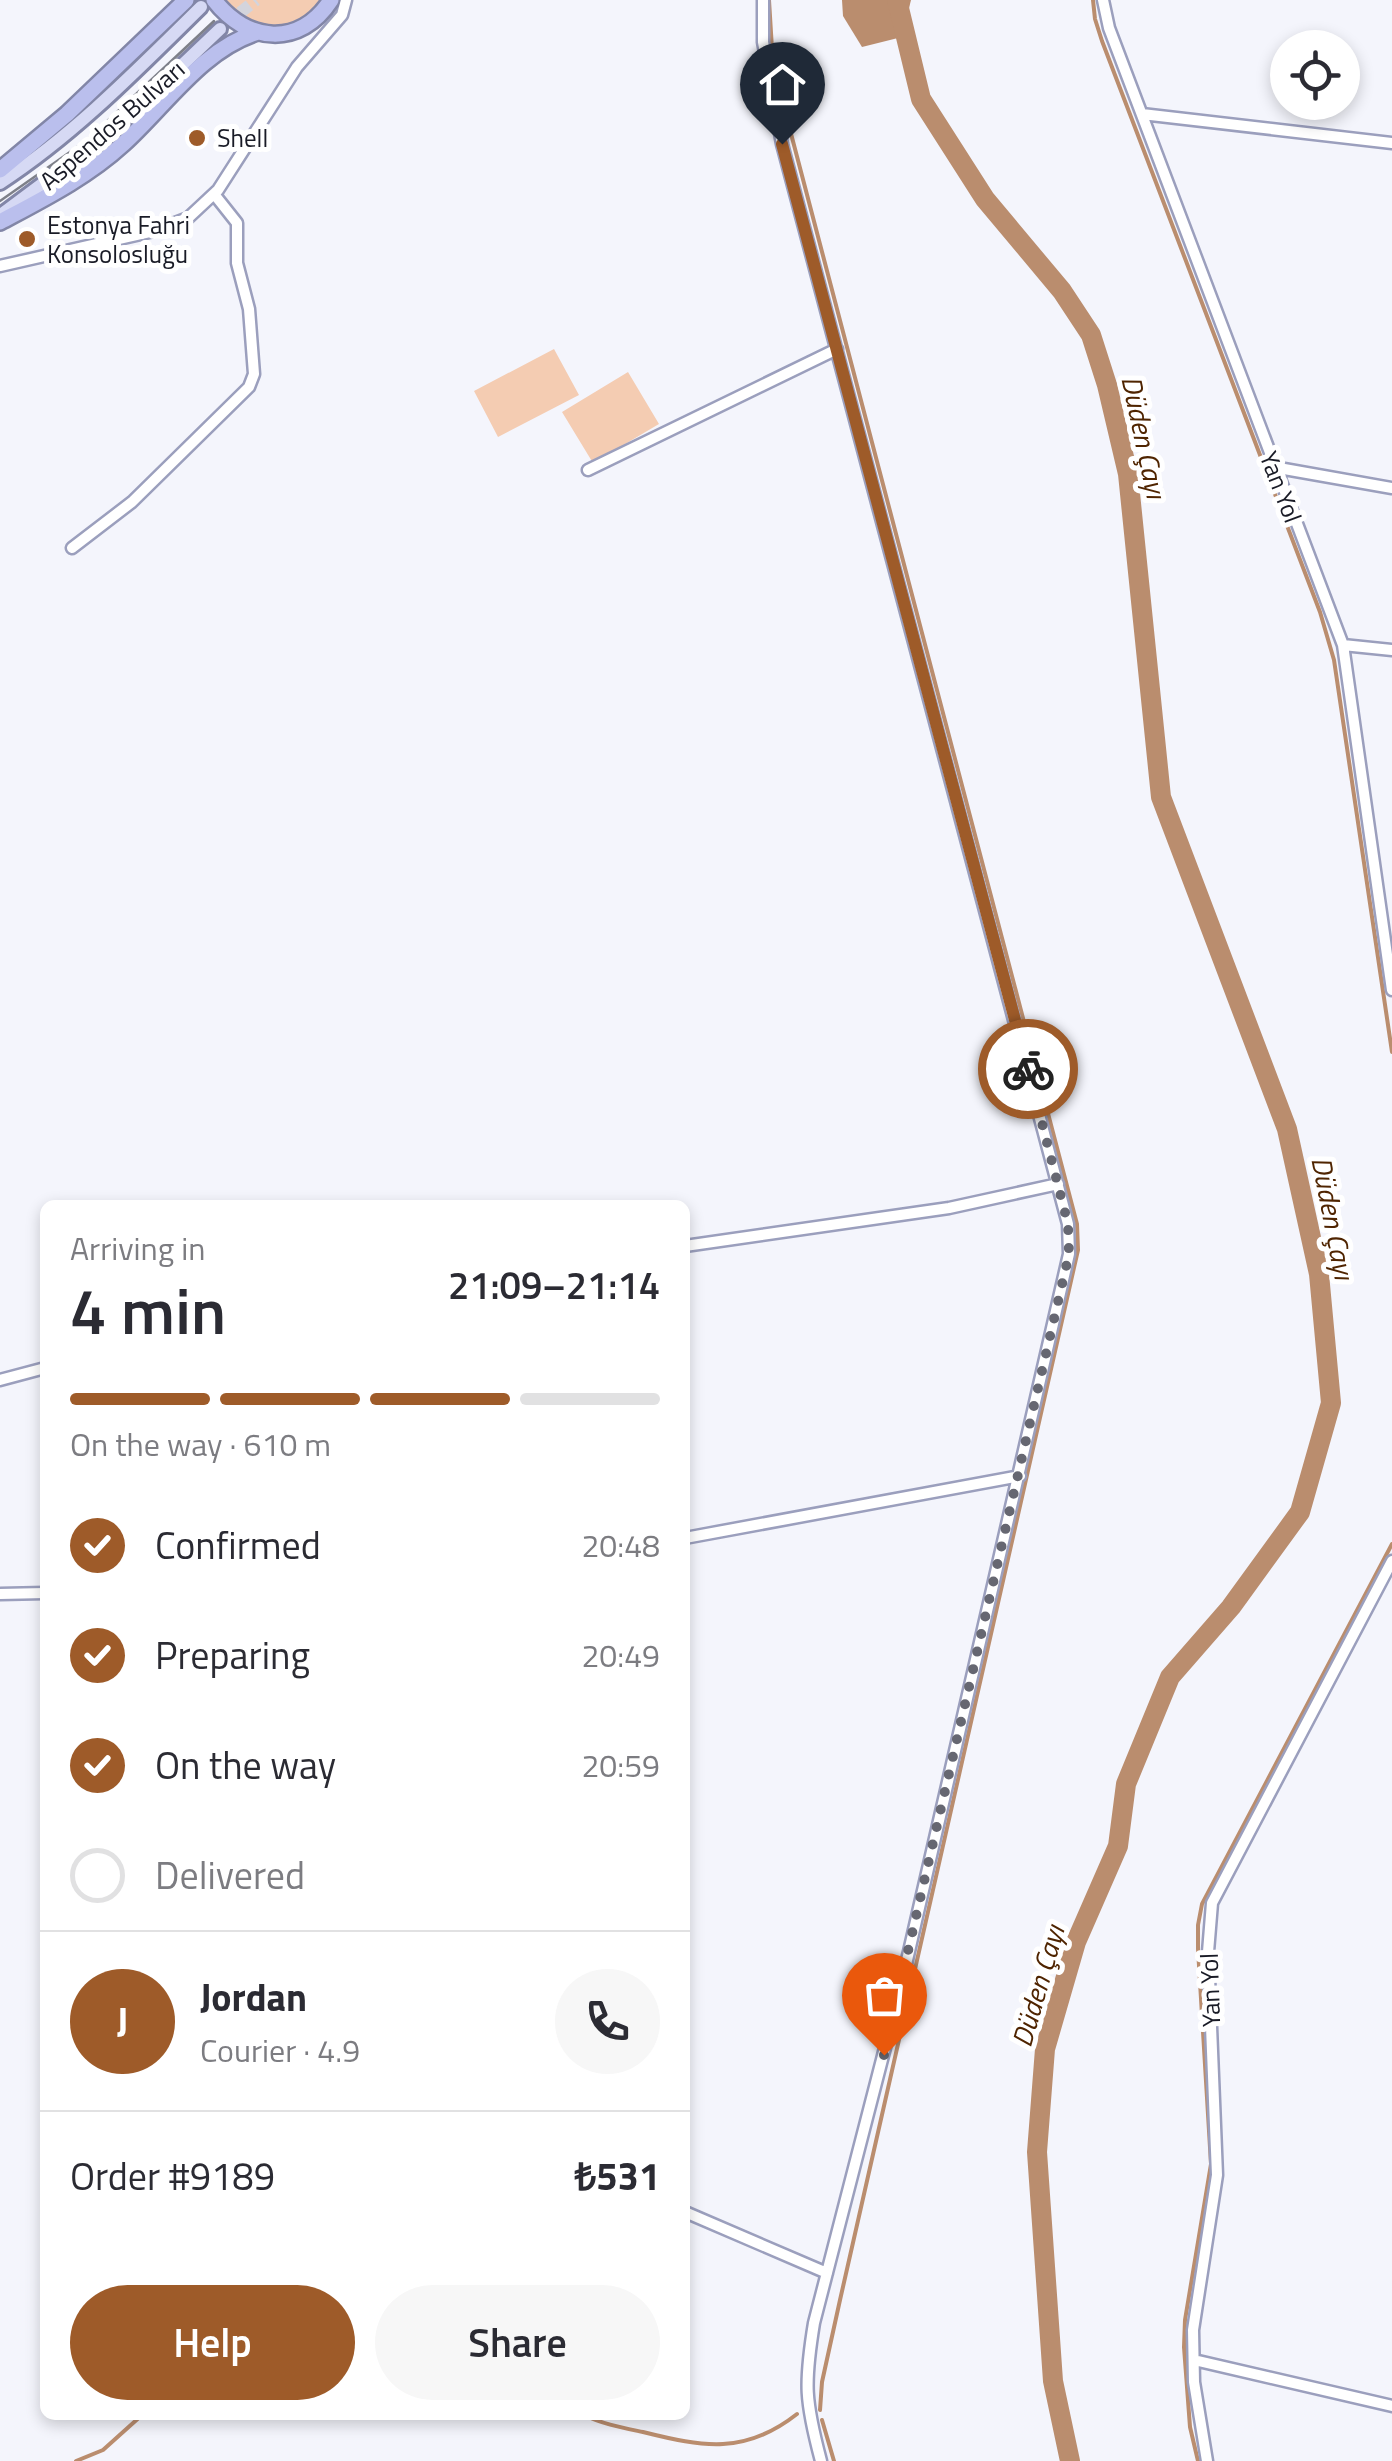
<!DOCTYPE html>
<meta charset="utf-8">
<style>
body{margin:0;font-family:"Titillium Web",sans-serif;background:#f7f7f7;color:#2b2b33;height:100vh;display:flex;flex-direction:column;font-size:38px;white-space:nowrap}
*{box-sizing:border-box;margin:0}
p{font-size:32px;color:#7c7c81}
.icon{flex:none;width:55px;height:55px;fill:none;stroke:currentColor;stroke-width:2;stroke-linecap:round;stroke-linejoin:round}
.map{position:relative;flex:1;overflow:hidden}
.details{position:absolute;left:40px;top:1200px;width:650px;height:1220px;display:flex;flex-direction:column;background:#fff;border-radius:15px;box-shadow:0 5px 15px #0003}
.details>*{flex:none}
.buttons{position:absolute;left:1270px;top:30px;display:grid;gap:20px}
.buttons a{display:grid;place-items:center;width:90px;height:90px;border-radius:50%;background:#fff;box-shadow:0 5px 15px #0003;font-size:50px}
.pin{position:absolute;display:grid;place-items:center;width:85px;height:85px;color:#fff;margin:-102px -42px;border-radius:50% 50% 50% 0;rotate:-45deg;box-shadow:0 0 10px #0007}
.pin .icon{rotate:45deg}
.courier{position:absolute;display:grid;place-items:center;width:100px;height:100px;margin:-50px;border:8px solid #9e5b29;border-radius:50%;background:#fff;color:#222;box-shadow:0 2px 12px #0007}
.headline em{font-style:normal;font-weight:600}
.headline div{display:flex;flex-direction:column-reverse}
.headline{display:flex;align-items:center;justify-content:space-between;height:170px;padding:0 30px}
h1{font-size:65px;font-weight:600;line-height:75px}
.bar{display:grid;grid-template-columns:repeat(4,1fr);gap:15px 10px;align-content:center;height:120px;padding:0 30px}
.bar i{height:12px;border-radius:8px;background:#e1e1e2}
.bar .selected{background:#9e5b29}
.bar p{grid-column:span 4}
.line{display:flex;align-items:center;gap:25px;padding:0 30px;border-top:2px solid #e1e1e2}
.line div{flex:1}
.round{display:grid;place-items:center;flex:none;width:105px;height:105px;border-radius:52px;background:#f7f7f7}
ol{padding:0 30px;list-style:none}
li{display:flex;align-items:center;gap:30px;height:110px}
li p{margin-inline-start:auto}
li .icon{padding:10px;border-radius:50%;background:#9e5b29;color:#fff;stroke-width:4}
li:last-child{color:#7c7c81}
li i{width:55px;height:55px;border:5px solid #e1e1e2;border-radius:50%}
.primary-button{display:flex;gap:20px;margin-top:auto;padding:20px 30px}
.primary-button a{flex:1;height:115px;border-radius:60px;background:#9e5b29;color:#fff;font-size:40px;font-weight:600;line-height:115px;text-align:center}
.primary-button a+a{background:#f7f7f7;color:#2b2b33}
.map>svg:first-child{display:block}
</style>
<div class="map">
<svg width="1392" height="2461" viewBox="0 0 1392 2461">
<rect width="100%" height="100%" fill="#f4f5fc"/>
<path fill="#f4ccb2" d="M221,0H322C304,27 265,38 238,18C232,13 226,5 221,0Z
M554,349L579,395L498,437L474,391Z
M628,372L659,424L593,463L562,412Z"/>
<path fill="#ba8d6e" d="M842,0H911L902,37L862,47L843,16Z"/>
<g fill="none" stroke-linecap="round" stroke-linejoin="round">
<path stroke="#ba8d6e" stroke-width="4" d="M769,0L773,65L1077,1224L1078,1250L840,2300L822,2382L820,2410
M1093,0L1095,19L1102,41L1320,612L1334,660L1392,1052
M240,2415H279
M289,2415H334
M584,2415C602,2424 624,2428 643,2432C703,2447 745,2455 797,2414
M822,2420L834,2461
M76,2461L103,2450L142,2415
M1198,2461L1190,2427L1184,2347L1185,2320L1211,2164L1198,1949V1925L1202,1904L1392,1544"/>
<path stroke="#ba8d6e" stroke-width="20" d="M897,0L921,99L985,199L1062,291L1091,335L1107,385L1128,474L1161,797L1287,1129L1319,1274L1331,1403L1300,1512L1231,1607L1170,1677L1126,1784L1118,1846L1076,1942L1045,2049L1037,2152L1053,2381L1070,2461"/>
<path stroke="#d3d4dc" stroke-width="12" stroke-dasharray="12 6" stroke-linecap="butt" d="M226,24L256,0"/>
<g stroke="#9b9fbd" stroke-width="15">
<path id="minor" d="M763,0V42L782,144L1068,1224L1069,1254L902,1982L814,2323C804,2384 805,2401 821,2461
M1103,0L1109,28L1343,645L1392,990
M1142,114L1392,143
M0,266L154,231L188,218L218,190L297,67L342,15L346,0
M1273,467L1392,488
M588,470L837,349
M72,548L132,502L249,387L254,374L249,309L237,263V223L214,194
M1343,645L1392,650
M685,1246L949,1208L1058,1184
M0,1380L45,1368
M685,1538L1020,1476
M0,1594L45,1593
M685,2212L827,2273
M1194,2360L1392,2406
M1207,2461L1194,2382L1193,2330L1217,2175L1208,1952L1212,1903L1392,1561"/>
</g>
<g stroke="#8286a7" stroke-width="18">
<path id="major" d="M0,183C75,134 137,70 201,7
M2,214L113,131L220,29"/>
</g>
<g stroke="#8286a7" stroke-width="20">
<path id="highway" d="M214,0C247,43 300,48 331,0
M0,170L67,114L186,0
M0,222C43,199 87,177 123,144C165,106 202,49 258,32"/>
</g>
<use href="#minor" stroke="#fff" stroke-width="10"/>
<use href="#major" stroke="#d6d9f4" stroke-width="12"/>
<use href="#highway" stroke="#babfed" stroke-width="15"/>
<path stroke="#7e8089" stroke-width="2.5" d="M0,201L87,140L214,21"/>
</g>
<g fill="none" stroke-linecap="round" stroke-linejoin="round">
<path stroke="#666771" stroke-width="10" stroke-dasharray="0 18" d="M884,2055L1069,1254L1068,1224L1028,1069"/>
<path stroke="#9e5b29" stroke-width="12" d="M782,144L1028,1069"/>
</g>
<g fill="#9e5b29" stroke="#fff" stroke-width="4">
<circle cx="197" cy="138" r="10"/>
<circle cx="27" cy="239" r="10"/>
</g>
<g text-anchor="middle" stroke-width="10" stroke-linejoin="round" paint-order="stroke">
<g font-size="25" fill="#191b26" stroke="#fff">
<text transform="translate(112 125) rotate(-41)" y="9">Aspendos Bulvarı</text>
<text transform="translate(1281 487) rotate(69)" y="9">Yan Yol</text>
<text transform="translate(1210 1990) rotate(-92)" y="9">Yan Yol</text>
</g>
<g font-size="25" fill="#191b26" stroke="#fff" text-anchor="start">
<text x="217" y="147">Shell</text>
<text x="47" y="234">Estonya Fahri<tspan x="47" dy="29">Konsolosluğu</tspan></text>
</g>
<g font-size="28" font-style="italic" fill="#4f2400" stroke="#fff">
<text transform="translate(1144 437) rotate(78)" y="10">Düden Çayı</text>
<text transform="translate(1333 1218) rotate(79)" y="10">Düden Çayı</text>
<text transform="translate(1038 1986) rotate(-74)" y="10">Düden Çayı</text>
</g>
</g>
</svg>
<div class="buttons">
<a><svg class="icon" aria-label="locate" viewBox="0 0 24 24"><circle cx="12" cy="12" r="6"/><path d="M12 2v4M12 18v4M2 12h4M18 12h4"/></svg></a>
</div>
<div class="pin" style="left:884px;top:2055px;background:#ea580c"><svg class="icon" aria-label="bag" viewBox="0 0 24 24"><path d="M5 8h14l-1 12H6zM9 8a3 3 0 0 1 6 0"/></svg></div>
<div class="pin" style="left:782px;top:144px;background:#1f2937"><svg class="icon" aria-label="home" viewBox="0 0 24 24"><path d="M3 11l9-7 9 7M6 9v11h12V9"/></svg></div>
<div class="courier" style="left:1028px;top:1069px"><svg class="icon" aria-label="bike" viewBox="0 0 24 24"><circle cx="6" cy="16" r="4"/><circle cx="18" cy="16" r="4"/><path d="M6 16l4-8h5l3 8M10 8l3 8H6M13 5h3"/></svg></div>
<section class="details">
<div class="headline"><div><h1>4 min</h1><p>Arriving in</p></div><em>21:09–21:14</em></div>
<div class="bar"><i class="selected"></i><i class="selected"></i><i class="selected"></i><i></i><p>On the way · 610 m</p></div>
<ol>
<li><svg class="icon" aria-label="check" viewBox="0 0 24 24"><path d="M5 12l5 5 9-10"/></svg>Confirmed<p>20:48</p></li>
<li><svg class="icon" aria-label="check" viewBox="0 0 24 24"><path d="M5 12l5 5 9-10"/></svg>Preparing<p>20:49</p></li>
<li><svg class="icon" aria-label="check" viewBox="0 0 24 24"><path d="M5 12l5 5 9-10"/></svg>On the way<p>20:59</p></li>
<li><i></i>Delivered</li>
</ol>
<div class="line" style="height:180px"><b class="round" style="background:#9e5b29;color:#fff">J</b><div><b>Jordan</b><p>Courier · 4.9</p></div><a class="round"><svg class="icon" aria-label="phone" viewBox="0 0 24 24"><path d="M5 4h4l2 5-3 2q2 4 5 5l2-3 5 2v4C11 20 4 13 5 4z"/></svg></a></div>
<div class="line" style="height:130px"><div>Order #9189</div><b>₺531</b></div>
<div class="primary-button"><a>Help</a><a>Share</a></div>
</section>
</div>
